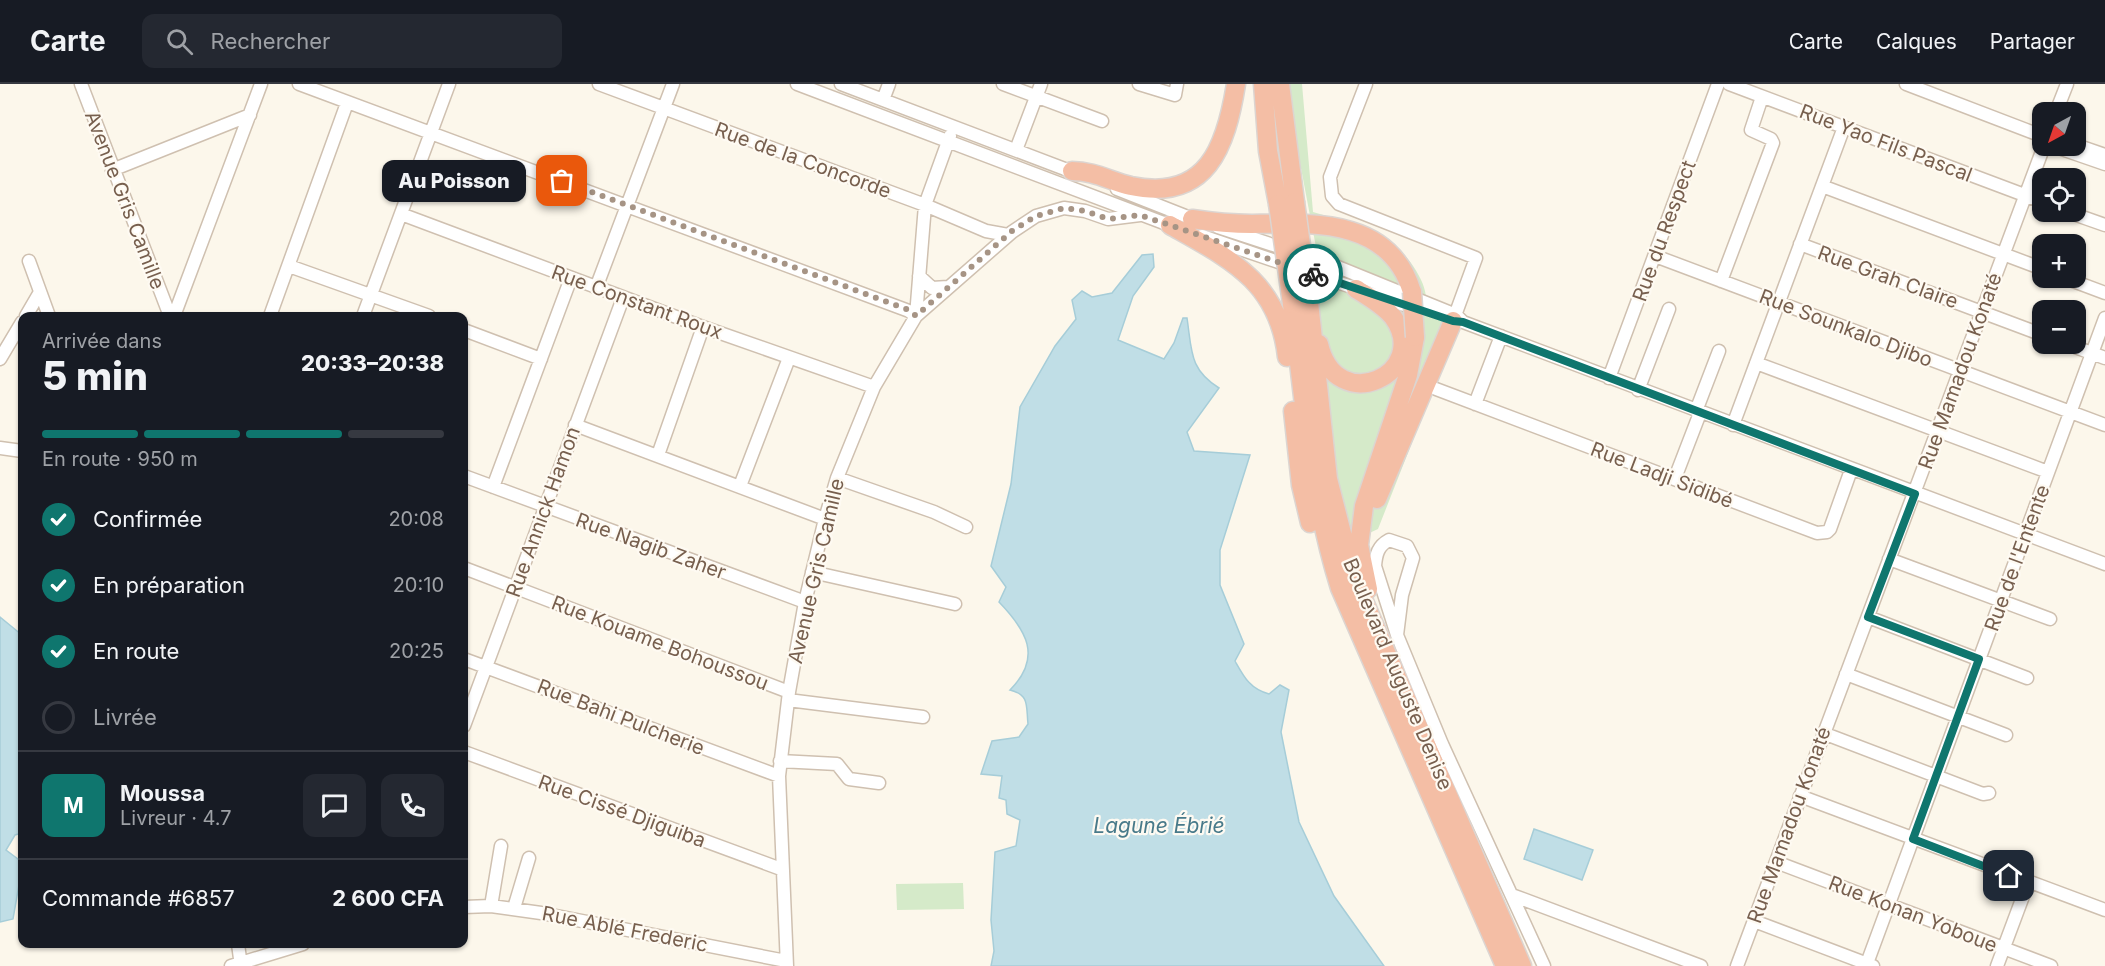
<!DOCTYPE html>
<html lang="fr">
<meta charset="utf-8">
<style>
body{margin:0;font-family:Inter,sans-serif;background:#242831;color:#f1f3f6;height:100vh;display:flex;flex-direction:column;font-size:22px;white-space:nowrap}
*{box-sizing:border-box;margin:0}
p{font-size:20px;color:#9ea1a6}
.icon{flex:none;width:33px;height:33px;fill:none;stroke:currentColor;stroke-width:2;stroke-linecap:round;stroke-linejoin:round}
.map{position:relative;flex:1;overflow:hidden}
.side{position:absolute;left:18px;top:228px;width:450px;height:636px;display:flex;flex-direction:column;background:#171b24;border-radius:12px;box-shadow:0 2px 4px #0004}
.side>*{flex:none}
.needle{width:39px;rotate:220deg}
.controls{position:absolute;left:2032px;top:18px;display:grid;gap:12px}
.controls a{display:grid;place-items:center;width:54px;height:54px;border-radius:12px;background:#171b24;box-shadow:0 2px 4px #0004;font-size:30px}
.pin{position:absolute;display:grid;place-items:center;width:51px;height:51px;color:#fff;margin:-26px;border-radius:12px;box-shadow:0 3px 9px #0006}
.courier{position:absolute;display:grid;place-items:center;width:60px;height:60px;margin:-30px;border:4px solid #0f766e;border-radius:50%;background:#fff;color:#222;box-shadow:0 2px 8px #0007}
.bubble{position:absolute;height:42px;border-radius:12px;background:#171b24;box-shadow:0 2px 4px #0004;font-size:20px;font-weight:800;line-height:42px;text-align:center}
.headline em{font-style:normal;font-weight:800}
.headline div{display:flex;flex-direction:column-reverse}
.headline{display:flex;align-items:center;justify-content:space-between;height:102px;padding:0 24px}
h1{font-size:39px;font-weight:800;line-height:45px}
.bar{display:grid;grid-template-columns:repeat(4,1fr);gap:9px 6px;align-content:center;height:72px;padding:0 24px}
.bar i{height:8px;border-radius:4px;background:#363941}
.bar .current{background:#0f766e}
.bar p{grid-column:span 4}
.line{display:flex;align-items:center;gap:15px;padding:0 24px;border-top:2px solid #363941}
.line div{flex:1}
.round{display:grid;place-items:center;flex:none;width:63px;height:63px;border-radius:12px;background:#242831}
ol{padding:0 24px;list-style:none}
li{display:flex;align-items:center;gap:18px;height:66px}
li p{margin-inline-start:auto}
li .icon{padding:6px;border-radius:50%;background:#0f766e;color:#fff;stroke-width:4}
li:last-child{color:#9ea1a6}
li i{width:33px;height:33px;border:3px solid #363941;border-radius:50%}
header{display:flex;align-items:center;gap:36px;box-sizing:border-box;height:84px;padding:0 30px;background:#171b24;border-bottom:2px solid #363941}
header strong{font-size:28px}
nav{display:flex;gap:33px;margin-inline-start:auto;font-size:21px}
.search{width:420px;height:54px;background:#242831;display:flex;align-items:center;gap:15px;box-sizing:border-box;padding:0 21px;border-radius:12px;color:#9ea1a6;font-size:22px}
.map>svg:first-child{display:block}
</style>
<header>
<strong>Carte</strong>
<div class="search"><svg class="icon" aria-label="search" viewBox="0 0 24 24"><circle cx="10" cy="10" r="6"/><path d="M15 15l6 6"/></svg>Rechercher</div>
<nav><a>Carte</a><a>Calques</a><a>Partager</a></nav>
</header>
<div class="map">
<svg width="2105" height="882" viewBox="0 0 2105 882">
<rect width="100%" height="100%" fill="#fcf7eb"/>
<path fill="#d5eac9" d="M1285,0H1302L1313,128C1353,140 1385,144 1411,179C1418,189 1425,201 1426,213L1463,229L1378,445L1350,458L1336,392L1318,225L1323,200Z
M963,799L964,825L897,826L896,800Z"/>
<path fill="#c0dee6" stroke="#a6cdd8" stroke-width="1.5" d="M1153,170L1154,183L1133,212L1118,256L1164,275L1174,259L1183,234H1187C1192,267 1189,285 1219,304L1187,348L1194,367L1250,371L1220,466V501L1244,560L1235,577C1244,593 1250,605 1269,610L1280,601L1289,606L1281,648L1299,738L1334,812L1384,882H991L994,867L991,836L995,768L1016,762L1020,736L1007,730L1006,716L999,714L1002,692L981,690L992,657L1019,653L1028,640C1026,622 1030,611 1010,606C1043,573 1026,546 999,518L1006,503L991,482L1011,400L1020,323L1055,262L1076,235L1072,216L1082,207L1092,213L1112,209L1142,171Z
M0,533L22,551V749L15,751L6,766L22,778V784L13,835L0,838Z
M1534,745L1593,766L1582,796L1524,775Z"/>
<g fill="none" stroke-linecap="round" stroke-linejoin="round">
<g stroke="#cfc0b0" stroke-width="15">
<path id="minor" d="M81,0L170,232
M299,0L909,227L916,232
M599,0L925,121L986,147L1008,151
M797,0L1177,144
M841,0L1078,90
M1003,0L1102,37
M1139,0L1175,11L1177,0
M1366,0L1330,93L1332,112L1339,120L1476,174L1453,237
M1729,0L2043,118
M1906,0L2034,49L2043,50
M883,16L889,0
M2056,28L2067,0
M2076,61L2105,71
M2053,62L2105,80
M1016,66L1041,0
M112,86L250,31
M1822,102L2043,185
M1117,105L1198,137
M2068,128L2105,141
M401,130L703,243L874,303
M1218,143L1328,179L1456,231L1463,238L2105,480
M1202,152L1416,225
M1800,160L2043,251
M1655,172L2105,341
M29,177L49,232
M289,182L429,232
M919,192L932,204L948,203
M2065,194L2105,209
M1721,197L1773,59L1771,55L1751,46L1762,13
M596,204L673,0
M26,232L40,208
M174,232L261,0
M270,232L347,19
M363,232L449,0
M916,232L925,121L950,52
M464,246L541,275
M2067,260L2105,274
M0,275L22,238
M1756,279L2048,388
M1609,294L1718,0
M1436,305L1817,449L1827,448L1830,445L1851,386
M1638,306L1669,225
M1475,320L1501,252
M1696,327L1719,267
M575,341L825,435
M1733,341L1844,43
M0,364L22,367
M658,371L703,243
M464,392L805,518
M837,394L934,428L966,443
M1675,394L1700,329
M740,402L789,274
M493,403L571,194
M1889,475L2050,535
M464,484L789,608
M812,488L955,520
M1868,533L2027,594
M1397,551L1402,511L1413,474L1407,462L1389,456C1378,462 1376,470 1375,482L1397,551L1442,660L1544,882
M464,575L779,692
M1846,590L2006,651
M788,616L923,633
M464,642L623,214
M1823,649L1983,710L1989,709
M464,668L781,785
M780,677L837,680L849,695L879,699
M1800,712L2105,826
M1776,778L2051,882
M1512,811L1701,882
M491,822L501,762
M464,823L491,822L541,829L786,877
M514,824L529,774
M1754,837L1873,882
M238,860L241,882
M231,882L303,860
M787,882L779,692L789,608L805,518L825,435L837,394L874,303L916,232L1012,148L1036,132L1064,124L1085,127L1108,135L1140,131
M1737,882L2044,62
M1866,882L2105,234
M1997,882L2028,799"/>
</g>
<g stroke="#dcd5d1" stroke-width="21">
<path id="highway" d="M1263,0L1268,67L1278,120
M1280,0L1295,118
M1072,87C1094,87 1110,97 1131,102C1207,118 1226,63 1236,0
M1192,135C1212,138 1232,140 1252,140C1314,139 1390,134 1412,208
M1170,141C1230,175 1279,198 1287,273
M1309,218L1328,395L1353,492L1522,882
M1292,220C1304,316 1311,412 1340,504L1505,882
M1319,260C1336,335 1433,289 1393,233C1383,221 1369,213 1356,205
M1293,327L1301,401L1310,439
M1377,415L1453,237
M1368,505L1359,461L1364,422L1408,291L1415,253"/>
</g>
<use href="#minor" stroke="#fff" stroke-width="12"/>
<use href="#highway" stroke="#f4bea5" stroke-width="18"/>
<g stroke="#dcd5d1" stroke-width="21" stroke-linecap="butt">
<path id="highway-bridge" d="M1295,118L1309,218
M1278,120L1292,220
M1412,208L1415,253"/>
</g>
<use href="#highway-bridge" stroke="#f4bea5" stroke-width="18"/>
</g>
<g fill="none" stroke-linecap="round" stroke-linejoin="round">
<path stroke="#a69485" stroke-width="6" stroke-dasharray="0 10.8" d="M562,97L909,226L916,232L1012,147L1036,132L1064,124L1085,127L1108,135L1140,131L1313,190"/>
<path stroke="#0f766e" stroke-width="8" d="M1313,190L1453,237L1463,238L1915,410L1868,533L1979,575L1913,755L2009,792"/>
</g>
<g text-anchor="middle" stroke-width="4.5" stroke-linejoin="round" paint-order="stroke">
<g font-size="20" fill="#775f4e" stroke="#fefaf2">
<text transform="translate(1886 59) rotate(21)" y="7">Rue Yao Fils Pascal</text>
<text transform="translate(803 76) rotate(20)" y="7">Rue de la Concorde</text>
<text transform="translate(125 116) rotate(69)" y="7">Avenue Gris Camille</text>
<text transform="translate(1664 147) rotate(-70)" y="7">Rue du Respect</text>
<text transform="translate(1888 193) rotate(20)" y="7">Rue Grah Claire</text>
<text transform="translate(637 218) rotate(20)" y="7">Rue Constant Roux</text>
<text transform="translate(1846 244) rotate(21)" y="7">Rue Sounkalo Djibo</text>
<text transform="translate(1960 287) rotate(-70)" y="7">Rue Mamadou Konaté</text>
<text transform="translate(1662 391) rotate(21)" y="7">Rue Ladji Sidibé</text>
<text transform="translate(543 428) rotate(-70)" y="7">Rue Annick Hamon</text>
<text transform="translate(651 462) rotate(20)" y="7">Rue Nagib Zaher</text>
<text transform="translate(2017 474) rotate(-70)" y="7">Rue de l'Entente</text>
<text transform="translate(816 487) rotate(-77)" y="7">Avenue Gris Camille</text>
<text transform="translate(660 559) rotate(21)" y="7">Rue Kouame Bohoussou</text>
<text transform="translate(1398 590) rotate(67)" y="7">Boulevard Auguste Denise</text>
<text transform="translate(621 633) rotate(21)" y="7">Rue Bahi Pulcherie</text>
<text transform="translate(622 727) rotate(20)" y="7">Rue Cissé Djiguiba</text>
<text transform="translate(1789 741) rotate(-70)" y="7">Rue Mamadou Konaté</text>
<text transform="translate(1913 830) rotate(21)" y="7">Rue Konan Yoboue</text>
<text transform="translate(625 845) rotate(11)" y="7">Rue Ablé Frederic</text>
</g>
<g font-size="21" font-style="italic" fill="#487a8a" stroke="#fefaf2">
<text x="1159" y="749">Lagune Ébrié</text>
</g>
</g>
</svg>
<div class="controls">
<a><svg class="needle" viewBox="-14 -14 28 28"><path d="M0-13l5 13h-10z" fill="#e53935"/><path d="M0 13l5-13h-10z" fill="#9ea1a6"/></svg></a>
<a><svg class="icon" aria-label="locate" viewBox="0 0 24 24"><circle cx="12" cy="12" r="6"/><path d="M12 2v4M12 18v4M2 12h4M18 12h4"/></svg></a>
<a>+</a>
<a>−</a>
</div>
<div class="pin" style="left:562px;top:97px;background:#ea580c"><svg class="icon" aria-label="bag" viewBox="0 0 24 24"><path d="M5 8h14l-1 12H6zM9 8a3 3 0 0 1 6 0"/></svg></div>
<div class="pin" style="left:2009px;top:792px;background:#1f2937"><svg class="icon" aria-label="home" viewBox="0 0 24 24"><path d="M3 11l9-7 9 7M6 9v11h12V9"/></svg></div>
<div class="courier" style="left:1313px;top:190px"><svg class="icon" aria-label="bike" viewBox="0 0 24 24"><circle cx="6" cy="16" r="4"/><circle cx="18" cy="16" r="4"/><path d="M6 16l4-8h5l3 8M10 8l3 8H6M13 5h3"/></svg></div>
<div class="bubble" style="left:382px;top:76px;width:144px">Au Poisson</div>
<section class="side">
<div class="headline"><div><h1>5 min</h1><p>Arrivée dans</p></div><em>20:33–20:38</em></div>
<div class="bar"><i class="current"></i><i class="current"></i><i class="current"></i><i></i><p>En route · 950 m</p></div>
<ol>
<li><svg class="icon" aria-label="check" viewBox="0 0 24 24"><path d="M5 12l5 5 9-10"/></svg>Confirmée<p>20:08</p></li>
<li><svg class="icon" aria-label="check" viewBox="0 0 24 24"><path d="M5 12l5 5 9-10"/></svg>En préparation<p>20:10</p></li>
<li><svg class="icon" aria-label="check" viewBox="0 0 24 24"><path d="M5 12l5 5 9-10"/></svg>En route<p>20:25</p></li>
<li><i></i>Livrée</li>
</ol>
<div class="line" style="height:108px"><b class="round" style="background:#0f766e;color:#fff">M</b><div><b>Moussa</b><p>Livreur · 4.7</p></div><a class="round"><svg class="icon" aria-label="chat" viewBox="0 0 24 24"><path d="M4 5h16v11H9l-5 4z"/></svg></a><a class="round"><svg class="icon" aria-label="phone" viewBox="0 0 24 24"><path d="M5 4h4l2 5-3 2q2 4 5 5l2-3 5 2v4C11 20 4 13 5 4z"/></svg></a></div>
<div class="line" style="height:78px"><div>Commande #6857</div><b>2 600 CFA</b></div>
</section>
</div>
